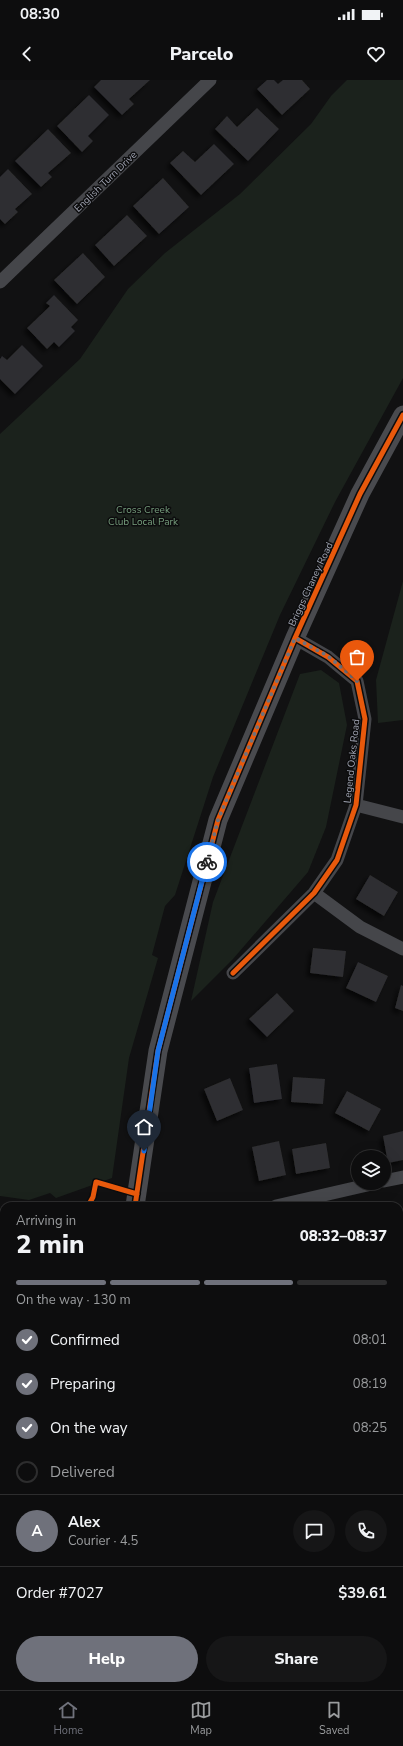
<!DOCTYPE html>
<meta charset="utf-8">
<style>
body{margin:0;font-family:"Nunito Sans",sans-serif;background:#161617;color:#f1f3f6;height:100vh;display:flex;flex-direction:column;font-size:15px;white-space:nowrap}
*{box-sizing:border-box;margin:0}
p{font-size:13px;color:#9a9c9e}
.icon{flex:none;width:22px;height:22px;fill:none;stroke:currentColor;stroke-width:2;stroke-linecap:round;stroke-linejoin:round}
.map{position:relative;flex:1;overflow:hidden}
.drawer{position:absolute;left:0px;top:1122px;width:403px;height:488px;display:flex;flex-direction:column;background:#0d0d0e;border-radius:12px 12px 0 0;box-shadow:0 4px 16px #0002,0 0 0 1px #2d2d2e}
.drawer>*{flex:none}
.controls{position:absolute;left:351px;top:1070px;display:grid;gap:8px}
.controls a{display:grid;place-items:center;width:40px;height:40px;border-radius:50%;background:#0d0d0e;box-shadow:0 4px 16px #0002,0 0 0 1px #2d2d2e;font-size:20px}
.pin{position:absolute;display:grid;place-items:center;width:34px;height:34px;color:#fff;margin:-41px -17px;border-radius:50% 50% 50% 0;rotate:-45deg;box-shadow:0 0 4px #0007}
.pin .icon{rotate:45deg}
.courier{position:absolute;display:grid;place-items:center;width:40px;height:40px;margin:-20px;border:3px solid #1a73e8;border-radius:50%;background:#fff;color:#222;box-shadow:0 1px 5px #0007}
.headline em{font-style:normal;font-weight:800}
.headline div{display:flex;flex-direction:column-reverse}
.headline{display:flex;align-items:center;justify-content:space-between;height:68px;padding:0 16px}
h1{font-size:26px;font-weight:800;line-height:30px}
.bar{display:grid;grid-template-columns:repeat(4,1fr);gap:6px 4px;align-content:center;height:48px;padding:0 16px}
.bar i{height:5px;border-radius:3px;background:#2d2d2e}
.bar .on{background:#6f717b}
.bar p{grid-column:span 4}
.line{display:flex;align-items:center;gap:10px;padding:0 16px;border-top:1px solid #2d2d2e}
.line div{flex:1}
.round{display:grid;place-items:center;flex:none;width:42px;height:42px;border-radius:21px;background:#161617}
ol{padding:0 16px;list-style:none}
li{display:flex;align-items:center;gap:12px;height:44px}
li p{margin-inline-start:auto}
li .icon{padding:4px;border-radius:50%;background:#6f717b;color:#fff;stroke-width:4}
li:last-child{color:#9a9c9e}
li i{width:22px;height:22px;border:2px solid #2d2d2e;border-radius:50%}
.cta{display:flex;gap:8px;margin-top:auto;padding:8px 16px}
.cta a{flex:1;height:46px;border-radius:24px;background:#6f717b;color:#fff;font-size:16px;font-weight:800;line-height:46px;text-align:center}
.cta a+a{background:#161617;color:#f1f3f6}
.status{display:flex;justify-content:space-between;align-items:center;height:28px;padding:0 20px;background:#0d0d0e;direction:ltr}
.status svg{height:11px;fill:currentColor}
header{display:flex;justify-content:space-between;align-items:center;height:52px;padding:0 16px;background:#0d0d0e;font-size:18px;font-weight:800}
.tab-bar{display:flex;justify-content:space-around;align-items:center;height:56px;border-top:1px solid #2d2d2e;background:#0d0d0e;font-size:11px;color:#9a9c9e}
.tab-bar a{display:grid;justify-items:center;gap:2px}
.tab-bar .on{color:#6f717b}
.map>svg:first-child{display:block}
</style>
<div class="status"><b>08:30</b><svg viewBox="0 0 49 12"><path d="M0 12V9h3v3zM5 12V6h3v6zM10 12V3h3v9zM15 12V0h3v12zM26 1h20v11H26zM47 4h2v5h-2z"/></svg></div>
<header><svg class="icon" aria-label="back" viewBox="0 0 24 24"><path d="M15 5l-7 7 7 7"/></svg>Parcelo<svg class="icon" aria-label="heart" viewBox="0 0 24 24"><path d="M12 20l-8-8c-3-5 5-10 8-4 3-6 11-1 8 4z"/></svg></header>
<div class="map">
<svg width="403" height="1610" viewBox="0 0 403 1610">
<defs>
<filter id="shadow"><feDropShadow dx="-3.5" dy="3.5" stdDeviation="2" flood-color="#0009"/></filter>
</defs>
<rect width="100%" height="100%" fill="#111112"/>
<path fill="#1b221c" d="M347,0H403V298L335,422L280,535L213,697L175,815L165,826L152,875L158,878L129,978L112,1098L56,1118L50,1113L29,1120L0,1116V354L80,279L128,209L165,173L240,114L311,44L331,16Z
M403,501V640L378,643L376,600Z
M321,590L339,603L347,645L326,747L308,792L233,879L191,921L213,822L300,594Z
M399,1232H403V1610H345L342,1606H399Z
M0,1428L4,1432V1511H0Z"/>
<path fill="#2e2e30" filter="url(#shadow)" d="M101,0H150L129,19L134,24L122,35L94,7Z
M267,0H274L278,4L283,0H302L310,9L282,35L257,9Z
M89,15L109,35L88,56L93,61L82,72L57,46Z
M257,28L279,49L248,81L215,49L227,36L237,47Z
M48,49L71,73L48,93L52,97L41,107L15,81Z
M214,64L234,84L201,115L170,83L183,71L195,82Z
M8,89L32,114L15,129L18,132L5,144L0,139V97Z
M163,98L189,127L159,154L133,126Z
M127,135L147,156L114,186L95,165Z
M83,173L105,197L77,224L54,200Z
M54,215L78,240L71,247L75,251L59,267L54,262L47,269L27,248L50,226L46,223Z
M22,265L43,286L15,314L0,299V279L2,276L7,280Z
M370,795L398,812L384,836L356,819Z
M313,868L346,871L343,897L310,893Z
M358,882L388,896L376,922L346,908Z
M401,905L403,906V931L395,928Z
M277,913L294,931L267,957L249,939Z
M277,984L282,1019L254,1023L249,988Z
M293,997L325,999L323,1024L291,1022Z
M230,998L243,1030L217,1041L204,1009Z
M347,1011L381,1029L369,1051L335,1033Z
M403,1051V1080L388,1083L383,1056Z
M279,1061L286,1095L259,1101L252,1067Z
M326,1063L330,1088L296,1094L292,1069Z"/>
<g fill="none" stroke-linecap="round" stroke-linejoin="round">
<path stroke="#45464a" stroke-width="13" d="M0,202L210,0
M356,725L403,737
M314,813L360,847L403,869
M233,893L314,813L337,780L356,725L365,639L357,601L328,577L295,558
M384,1101L403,1097
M276,1126L376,1103"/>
<path stroke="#494a4e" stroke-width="19" d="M135,1126L158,971L218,740L295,558L360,414L403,335
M36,1610L37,1606
M63,1610L64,1606"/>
<path stroke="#48484c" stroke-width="22" d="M0,1150L4,1151
M0,1298L4,1301
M0,1365L4,1369
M0,1563L4,1567
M48,1606L52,1610
M215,1606L219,1610
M280,1606L284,1610"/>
<g stroke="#0c0c0d" stroke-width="8">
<path id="cycleway" d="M233,893L314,813L337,780L356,725L365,639L357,601L328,577L295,558
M88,1126L93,1117L96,1102L137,1114
M135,1126L158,971L218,740L295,558L360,414L403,335"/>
</g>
<use href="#cycleway" stroke="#e8590c" stroke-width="5"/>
</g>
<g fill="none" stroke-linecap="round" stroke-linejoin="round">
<path stroke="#6f717b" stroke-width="4" stroke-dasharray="0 7.2" d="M207,782L218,740L295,558L328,576L357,601"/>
<path stroke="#1a73e8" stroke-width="5" d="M144,1071L158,971L207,782"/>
</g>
<g text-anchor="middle" stroke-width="3" stroke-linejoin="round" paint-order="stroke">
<g font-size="10" fill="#a1a5b3" stroke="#0c0c0d">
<text transform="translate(105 101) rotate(-44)" y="4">English Turn Drive</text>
<text transform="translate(310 504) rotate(-65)" y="4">Briggs Chaney Road</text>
<text transform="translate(351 681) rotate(-84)" y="4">Legend Oaks Road</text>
</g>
<g font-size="10" fill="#779f7e" stroke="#0c0c0d">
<text x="143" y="433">Cross Creek<tspan x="143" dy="12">Club Local Park</tspan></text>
</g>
</g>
</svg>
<div class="controls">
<a><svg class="icon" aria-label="layers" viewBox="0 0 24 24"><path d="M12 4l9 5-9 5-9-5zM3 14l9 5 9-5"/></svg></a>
</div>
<div class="pin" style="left:357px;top:601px;background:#ea580c"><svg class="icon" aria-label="bag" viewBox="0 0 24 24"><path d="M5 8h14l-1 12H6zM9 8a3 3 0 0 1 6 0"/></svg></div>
<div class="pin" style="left:144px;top:1071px;background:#1f2937"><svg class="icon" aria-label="home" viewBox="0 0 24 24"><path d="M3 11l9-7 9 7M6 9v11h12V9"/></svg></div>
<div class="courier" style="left:207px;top:782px"><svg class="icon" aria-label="bike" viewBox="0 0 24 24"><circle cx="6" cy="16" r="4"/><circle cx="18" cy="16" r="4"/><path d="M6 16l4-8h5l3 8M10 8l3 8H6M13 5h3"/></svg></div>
<section class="drawer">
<div class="headline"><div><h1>2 min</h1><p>Arriving in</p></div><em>08:32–08:37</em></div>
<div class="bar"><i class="on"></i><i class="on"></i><i class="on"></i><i></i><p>On the way · 130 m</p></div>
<ol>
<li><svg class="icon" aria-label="check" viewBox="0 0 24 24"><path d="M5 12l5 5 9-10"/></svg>Confirmed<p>08:01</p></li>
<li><svg class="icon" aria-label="check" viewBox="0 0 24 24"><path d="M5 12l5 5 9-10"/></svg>Preparing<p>08:19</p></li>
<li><svg class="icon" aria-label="check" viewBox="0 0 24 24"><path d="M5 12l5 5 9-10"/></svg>On the way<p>08:25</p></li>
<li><i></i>Delivered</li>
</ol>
<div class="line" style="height:72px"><b class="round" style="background:#6f717b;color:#fff">A</b><div><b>Alex</b><p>Courier · 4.5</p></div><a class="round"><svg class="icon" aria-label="chat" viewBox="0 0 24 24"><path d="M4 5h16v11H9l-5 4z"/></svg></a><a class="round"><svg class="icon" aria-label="phone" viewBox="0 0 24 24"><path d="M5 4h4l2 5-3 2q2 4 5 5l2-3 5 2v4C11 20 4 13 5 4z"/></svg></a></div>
<div class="line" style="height:52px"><div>Order #7027</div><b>$39.61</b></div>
<div class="cta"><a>Help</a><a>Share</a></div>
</section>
</div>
<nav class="tab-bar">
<a class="on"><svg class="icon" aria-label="home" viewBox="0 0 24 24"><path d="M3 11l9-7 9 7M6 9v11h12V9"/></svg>Home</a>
<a><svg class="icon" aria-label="map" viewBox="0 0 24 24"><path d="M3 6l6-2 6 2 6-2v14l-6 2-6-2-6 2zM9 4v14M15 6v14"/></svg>Map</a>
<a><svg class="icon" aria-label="saved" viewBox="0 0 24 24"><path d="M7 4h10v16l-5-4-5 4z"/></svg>Saved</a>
</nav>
